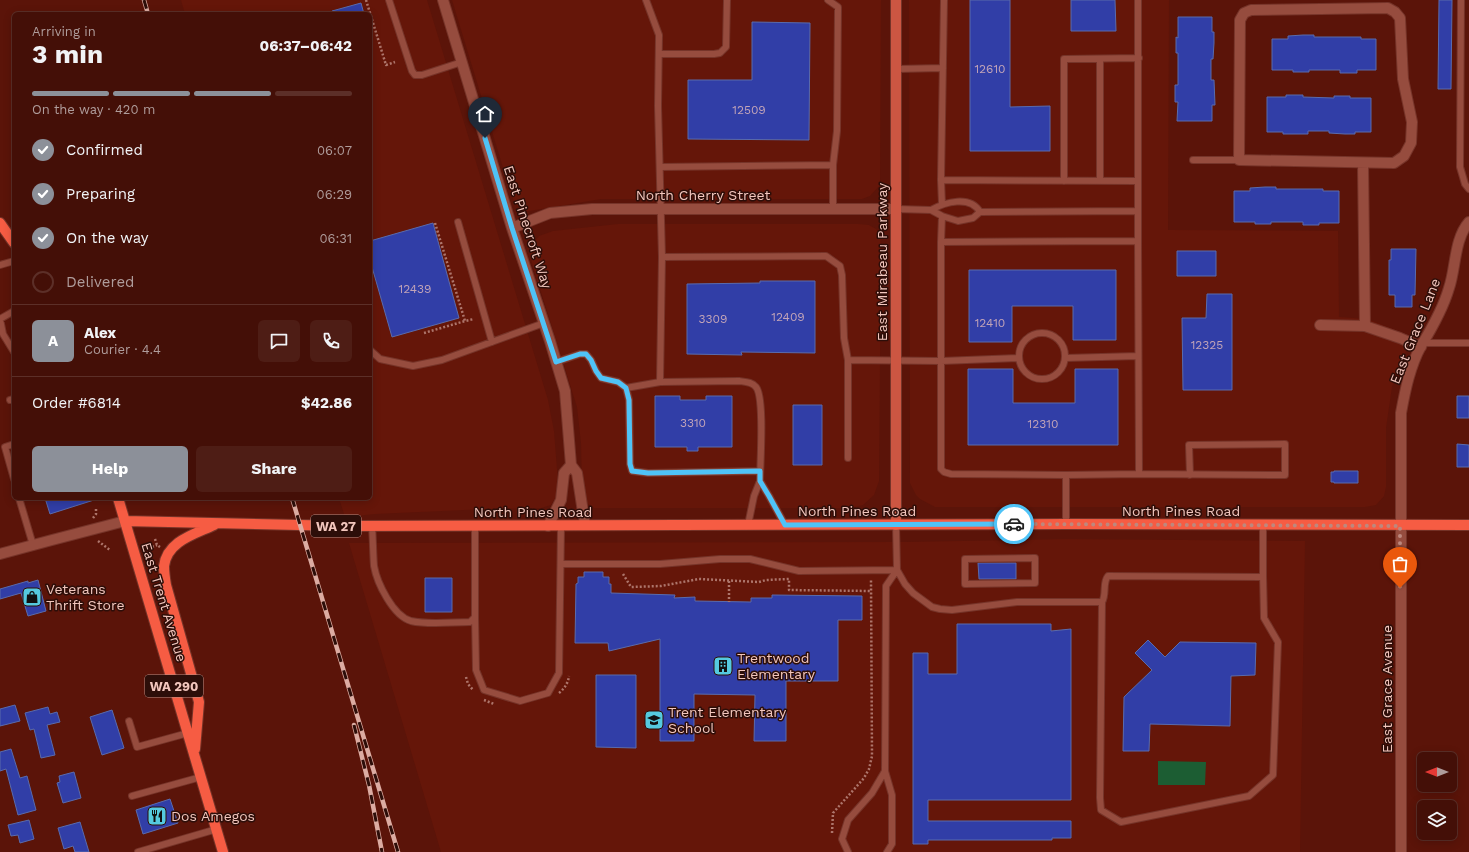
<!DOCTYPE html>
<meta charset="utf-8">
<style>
body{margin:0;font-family:"Work Sans",sans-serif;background:#4e1d15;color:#f1f3f6;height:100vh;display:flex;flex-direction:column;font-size:15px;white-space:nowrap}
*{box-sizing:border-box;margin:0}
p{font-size:13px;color:#af9c9b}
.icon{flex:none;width:22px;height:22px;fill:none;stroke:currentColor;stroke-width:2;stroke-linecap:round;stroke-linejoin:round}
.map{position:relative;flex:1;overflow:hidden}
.details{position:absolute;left:12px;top:12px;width:360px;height:488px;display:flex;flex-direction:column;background:#440f07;border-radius:6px;box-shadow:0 2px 10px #0003,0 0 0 1px #5c2f28}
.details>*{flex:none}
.needle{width:26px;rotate:270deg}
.fabs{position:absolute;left:1417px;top:752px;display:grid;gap:8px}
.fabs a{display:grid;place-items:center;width:40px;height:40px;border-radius:6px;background:#440f07;box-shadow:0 2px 10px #0003,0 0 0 1px #5c2f28;font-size:20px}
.pin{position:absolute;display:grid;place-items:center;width:34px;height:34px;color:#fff;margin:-41px -17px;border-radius:50% 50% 50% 0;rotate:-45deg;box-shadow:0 0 4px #0007}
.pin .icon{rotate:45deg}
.courier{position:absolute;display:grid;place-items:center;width:40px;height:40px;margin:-20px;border:3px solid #4fc3f7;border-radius:50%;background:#fff;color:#222;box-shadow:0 1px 5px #0007}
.summary em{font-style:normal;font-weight:700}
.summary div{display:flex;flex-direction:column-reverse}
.summary{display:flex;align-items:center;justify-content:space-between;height:68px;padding:0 20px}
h1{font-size:26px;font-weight:700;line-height:30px}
.bar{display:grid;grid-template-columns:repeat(4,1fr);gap:6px 4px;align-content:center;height:48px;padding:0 20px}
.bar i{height:5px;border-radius:3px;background:#5c2f28}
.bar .current{background:#8c9099}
.bar p{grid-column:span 4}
.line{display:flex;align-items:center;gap:10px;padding:0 20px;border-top:1px solid #5c2f28}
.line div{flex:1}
.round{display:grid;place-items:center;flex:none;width:42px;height:42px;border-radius:6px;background:#4e1d15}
ol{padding:0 20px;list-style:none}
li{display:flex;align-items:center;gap:12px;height:44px}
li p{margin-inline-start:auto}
li .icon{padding:4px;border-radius:50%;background:#8c9099;color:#fff;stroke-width:4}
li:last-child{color:#af9c9b}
li i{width:22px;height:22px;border:2px solid #5c2f28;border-radius:50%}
.cta{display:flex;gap:8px;margin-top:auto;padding:8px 20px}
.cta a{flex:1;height:46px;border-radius:6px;background:#8c9099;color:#fff;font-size:16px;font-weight:700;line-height:46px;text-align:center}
.cta a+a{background:#4e1d15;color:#f1f3f6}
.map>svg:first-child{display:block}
</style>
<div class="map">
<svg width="1469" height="852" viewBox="0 0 1469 852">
<rect width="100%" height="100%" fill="#5b1409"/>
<path fill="#651609" d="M181,0H427L548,400L554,431L558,482L556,497L551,505L541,508L486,509L375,514L345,517L339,498H370V14H185Z
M452,0H881L880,185L870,196L862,199H601L529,211H522L515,203L511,194Z
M909,0H1169L1168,230L1338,231L1339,317L1354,318L1370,320L1413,337L1400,363L1392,387L1386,428V487L1384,496L1376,505L1365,507H935L920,499L916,495L910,483V475Z
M618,224H858L869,225L876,229L880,236L881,245L879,481L874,495L863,505L850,508H594L588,504L584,499L582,490L581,443L577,407L532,263L530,248L539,236L553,231Z
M1066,539L1305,541L1300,852H441L349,543L906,542Z"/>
<path fill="#1c5d33" d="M1158,761L1206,762L1205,785H1158Z"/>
<path fill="#313ea7" stroke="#5a6bac" d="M970,0H1010V107L1050,106V151H970Z
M1071,0H1115L1116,31H1071Z
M1439,0H1452L1451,89H1438Z
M361,3L364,14H332V11Z
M1178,17H1212V32H1214V43L1213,59H1211V80H1214L1215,105H1212V121H1177L1178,102H1175V85H1178V53H1176V37L1178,38Z
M752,22L810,23L809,140L688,139V80H752Z
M1303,35H1314V37H1361V39H1376V70H1357V73H1340V70H1309V72H1293V70H1272V39H1288V36Z
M1286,95H1303V97L1334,98V96H1350V98H1371V132H1355V134H1345L1329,133V131H1308V134H1283V132H1267V97H1286Z
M1265,187H1276V189H1323V191H1339V223H1319V225H1303V222H1271V224H1255V222H1234V191H1250V188Z
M433,223L459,318L392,337L370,260V241Z
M1391,249H1416L1415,295H1412V307H1395V295H1389V260H1391Z
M1177,251H1216V276H1177Z
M969,270H1116V340H1073V306H1012V342H969Z
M760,281H815V353L741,352L742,355L687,354V284L760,283Z
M1207,294H1232V390H1183L1182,318H1206Z
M968,369H1013V403H1075V369H1118V445H968Z
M655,396H680V400H706V396H732V447H698V451H687V447H655Z
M1457,396H1469V418H1457Z
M793,405H822V465H793Z
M1457,444L1469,445V467H1457Z
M1334,471H1358V483H1334V482H1331V472H1334Z
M45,498H93L94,500L50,514Z
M978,563H1016V579H979Z
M584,572H603V577H609V584H611V593L675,595L674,598L695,597V601L751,602V598H772V595L862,596V620H838V681H786V741H754L755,695L694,694V741H660V639L609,651L608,643H575L576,584L578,583V577H584Z
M425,578H452V612H425Z
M38,580L46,611L28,616L21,593L0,599V589L28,581V583Z
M957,624H1051V631L1071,629V800H928V821H1071V838H1052V840H928V844H913V653H928V674H957Z
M1148,640L1165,657L1180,642L1256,643L1255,675L1231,676L1230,726L1150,724L1149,751H1123L1124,697L1152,670L1135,653Z
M596,675H636V748L596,747Z
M15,705L20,721L0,726V709Z
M48,707L50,714L57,712L60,722L47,725L55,755L41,758L34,729L30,730L25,713Z
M112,710L124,748L102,755L90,717Z
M11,749L20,778L27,776L36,810L18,815L6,769L0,771V752Z
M74,772L81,798L63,803L57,783L60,782L59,776Z
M170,799L178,823L143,834L136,810Z
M29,820L34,839L20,843L18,835L11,836L8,825Z
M80,822L89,852H75L73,846L64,849L58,828Z"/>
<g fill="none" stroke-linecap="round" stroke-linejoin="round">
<g stroke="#763429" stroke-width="8">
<path id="lane" d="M389,0L412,71L415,75H422L462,62
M646,0L659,35L658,106L662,257
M944,0L941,180L1138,181V0
M1461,0L1460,167L1465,184L1469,189
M659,54H714L720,53L726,47L727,0
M1100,59V181
M896,69L943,68
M1193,160H1239
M660,167L833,165L837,131L838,7L828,0
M941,180L942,204
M1064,181V59L1139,58
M1138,181V241
M833,209V165
M896,209L931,210L942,216L958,221L973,218L980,212L1138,211
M931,210C945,202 970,195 980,212
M458,222L492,342
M941,242L942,216
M0,265L14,261
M0,319L3,334L14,352
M0,319L14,311
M1019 356a23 23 0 1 1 46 0a23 23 0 1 1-46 0Z
M1423,343H1469
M370,350L380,359L413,366L442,360L544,323
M1019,358L941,361V469L944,472L951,474L1066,475
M1065,358L1138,356
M848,360V458
M556,362L580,354H586L591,360L596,371L601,378L618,382L626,388L629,400L630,464L632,471L648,473L760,471
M626,388L660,382
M10,400L14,399
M14,444L5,447L14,479
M1139,474L1285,475V444L1189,445L1190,475
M760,481C760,464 765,398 756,387C752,382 746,382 739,381L660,382L662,257L826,256L840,266L842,275L844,338L848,360L941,361V242L1138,241L1139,474L1066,475V524
M19,498L33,545
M748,525L754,496L760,481L769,496L785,525
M896,525L897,570L905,584L913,593L932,607L940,609L952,610L1017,602H1102C1107,594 1102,583 1108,576L1260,577L1263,575V525
M372,526C373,539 373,553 374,566C377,583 393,616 411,621C428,625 452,622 470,622L475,617V526
M1035,558V583L965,584V559Z
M561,564H660L720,559H750L799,571L897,570
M1102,602L1100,798L1101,810L1121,822L1249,796L1273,775L1278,642L1264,618L1263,575
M475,617L476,670L484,690L520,701L548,693L559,673L561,526
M129,721L137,747L188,733
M132,796L201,777
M138,852L217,829
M848,852L842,839L848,820L872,793L885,771
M887,852L892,844V795L885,771L886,586L897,570"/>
</g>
<g stroke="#763429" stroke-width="12">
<path id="street" d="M443,0L512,228L550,341L565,391L571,465L577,473L585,525
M1388,8L1395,12L1400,18L1403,79L1412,122L1411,143L1404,156L1394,163L1239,160L1240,20L1244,13L1251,10Z
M1363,163L1365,326
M512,228L550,213L592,209H896
M1320,325L1365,326L1400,338L1421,347
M548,526L561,500L564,473L571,465
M0,554L52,540L125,521
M1401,852V413C1405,391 1410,366 1421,346C1432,328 1443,309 1449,288C1456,268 1454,239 1469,222"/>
</g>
<g stroke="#763429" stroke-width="12">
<path id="secondary" d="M896,0V525"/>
</g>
<g stroke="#763429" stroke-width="12">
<path id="primary" d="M0,223L14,243
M118,498L223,852
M125,521L344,526L1066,524L1469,525
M195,749L199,702L166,585C165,579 164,572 164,566C167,541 195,534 214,525"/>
</g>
<path stroke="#ad756b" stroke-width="2.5" stroke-dasharray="2 2" stroke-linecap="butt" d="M366,0L386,65L395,62
M435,223L465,321L474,319
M424,333L465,321
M93,518L96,514V509
M155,539L157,545L160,547
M98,541L110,550
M152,547L157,545
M623,574L631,587L661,586L699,579L759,582L766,580L789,579V590L871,591
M729,581V602
M466,677L468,684L473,690
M559,693C565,688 568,683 569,676
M484,700L494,704
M832,833L833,813L864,778L869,769L872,756L871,579"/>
<use href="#lane" stroke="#964c3e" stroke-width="6"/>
<use href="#street" stroke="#964c3e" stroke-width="10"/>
<use href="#secondary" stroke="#cc5642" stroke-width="10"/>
<use href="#primary" stroke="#f65c43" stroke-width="10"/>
<g stroke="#dcaca2" stroke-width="4.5">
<path id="rail" d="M144,0L148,14
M292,498L398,852
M354,725L369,785L382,852"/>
</g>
<use href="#rail" stroke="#2d0e09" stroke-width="3" stroke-dasharray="9" stroke-linecap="butt"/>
</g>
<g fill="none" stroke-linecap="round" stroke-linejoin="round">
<path stroke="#bd887e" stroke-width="4" stroke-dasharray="0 7.2" d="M1014,524L1400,526V588"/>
<path stroke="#4fc3f7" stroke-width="5" d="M485,138L512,228L556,362L580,354H586L591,360L596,371L601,378L618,382L626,388L629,400L630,464L632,471L648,473L760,471V481L769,496L785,525L1014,524"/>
</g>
<defs>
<g id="shop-square" transform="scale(1)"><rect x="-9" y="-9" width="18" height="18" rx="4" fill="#55cadf" stroke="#2d0e09"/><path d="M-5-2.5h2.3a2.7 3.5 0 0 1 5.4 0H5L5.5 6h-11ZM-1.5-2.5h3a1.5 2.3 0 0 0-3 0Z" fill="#111"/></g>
<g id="building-square" transform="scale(1)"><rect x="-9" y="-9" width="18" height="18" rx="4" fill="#55cadf" stroke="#2d0e09"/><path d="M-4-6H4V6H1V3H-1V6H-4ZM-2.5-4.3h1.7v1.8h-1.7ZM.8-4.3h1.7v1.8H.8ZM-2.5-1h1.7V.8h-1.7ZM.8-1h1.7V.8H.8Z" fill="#111"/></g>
<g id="school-square" transform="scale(1)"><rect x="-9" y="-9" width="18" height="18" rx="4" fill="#55cadf" stroke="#2d0e09"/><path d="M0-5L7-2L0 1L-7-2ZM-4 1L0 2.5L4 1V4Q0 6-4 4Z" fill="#111"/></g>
<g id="restaurant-square" transform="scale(1)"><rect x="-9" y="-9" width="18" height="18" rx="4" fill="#55cadf" stroke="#2d0e09"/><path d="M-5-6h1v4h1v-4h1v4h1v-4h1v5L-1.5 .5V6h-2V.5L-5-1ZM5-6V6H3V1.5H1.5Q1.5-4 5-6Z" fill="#111"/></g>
</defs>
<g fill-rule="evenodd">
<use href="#shop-square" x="32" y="597"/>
<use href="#building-square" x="723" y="666"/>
<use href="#school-square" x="654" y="720"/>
<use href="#restaurant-square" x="157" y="816"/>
</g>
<g text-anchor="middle" stroke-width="3" stroke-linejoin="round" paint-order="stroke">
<g font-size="12" fill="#c2a4b8">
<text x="990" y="73">12610</text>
<text x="749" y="114">12509</text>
<text x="415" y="293">12439</text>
<text x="788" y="321">12409</text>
<text x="713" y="323">3309</text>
<text x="990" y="327">12410</text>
<text x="1207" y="349">12325</text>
<text x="693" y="427">3310</text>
<text x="1043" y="428">12310</text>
</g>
<g fill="#2d0e09" stroke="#b78f87" stroke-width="1">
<rect x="311" y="515" width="50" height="22" rx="3"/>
<rect x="145" y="675" width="58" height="22" rx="3"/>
</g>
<g font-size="13" font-weight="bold" fill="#f2c6bd">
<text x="336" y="531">WA 27</text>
<text x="174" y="691">WA 290</text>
</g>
<g font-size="14" fill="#f2c6bd" stroke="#2d0e09">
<text x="703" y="200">North Cherry Street</text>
<text transform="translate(528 227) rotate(72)" y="5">East Pinecroft Way</text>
<text transform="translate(882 262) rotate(-90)" y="5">East Mirabeau Parkway</text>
<text transform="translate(1415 331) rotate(-68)" y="5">East Grace Lane</text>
<text x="857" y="516">North Pines Road</text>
<text x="1181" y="516">North Pines Road</text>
<text x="533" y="517">North Pines Road</text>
<text transform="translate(164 602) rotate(73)" y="5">East Trent Avenue</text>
<text transform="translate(1387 689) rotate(-90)" y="5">East Grace Avenue</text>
</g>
<g font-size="14" fill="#f2c6bd" stroke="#2d0e09" text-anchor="start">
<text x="46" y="594">Veterans<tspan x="46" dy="16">Thrift Store</tspan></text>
<text x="737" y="663">Trentwood<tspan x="737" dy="16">Elementary</tspan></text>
<text x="668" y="717">Trent Elementary<tspan x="668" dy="16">School</tspan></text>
<text x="171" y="821">Dos Amegos</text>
</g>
</g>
</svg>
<div class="fabs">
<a><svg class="needle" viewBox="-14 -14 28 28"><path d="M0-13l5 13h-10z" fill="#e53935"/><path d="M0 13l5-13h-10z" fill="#af9c9b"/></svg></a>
<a><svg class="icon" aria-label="layers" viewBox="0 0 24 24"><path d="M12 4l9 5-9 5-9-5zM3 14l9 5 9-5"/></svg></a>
</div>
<div class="pin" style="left:1400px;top:588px;background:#ea580c"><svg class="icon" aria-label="bag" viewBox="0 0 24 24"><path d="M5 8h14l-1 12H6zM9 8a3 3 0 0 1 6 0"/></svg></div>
<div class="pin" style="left:485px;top:138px;background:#1f2937"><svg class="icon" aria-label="home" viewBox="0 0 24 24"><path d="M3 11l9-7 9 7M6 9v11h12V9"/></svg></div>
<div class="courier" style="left:1014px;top:524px"><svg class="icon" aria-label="car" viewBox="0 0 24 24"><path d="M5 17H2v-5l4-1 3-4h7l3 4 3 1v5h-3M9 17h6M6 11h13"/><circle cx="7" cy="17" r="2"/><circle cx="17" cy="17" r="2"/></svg></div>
<section class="details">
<div class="summary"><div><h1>3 min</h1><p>Arriving in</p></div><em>06:37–06:42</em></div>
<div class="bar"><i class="current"></i><i class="current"></i><i class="current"></i><i></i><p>On the way · 420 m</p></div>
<ol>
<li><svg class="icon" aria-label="check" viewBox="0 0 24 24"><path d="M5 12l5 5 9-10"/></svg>Confirmed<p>06:07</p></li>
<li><svg class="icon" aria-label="check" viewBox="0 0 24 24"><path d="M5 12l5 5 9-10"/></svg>Preparing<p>06:29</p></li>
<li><svg class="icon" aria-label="check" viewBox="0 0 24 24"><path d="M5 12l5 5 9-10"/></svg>On the way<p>06:31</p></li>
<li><i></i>Delivered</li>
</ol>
<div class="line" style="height:72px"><b class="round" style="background:#8c9099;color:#fff">A</b><div><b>Alex</b><p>Courier · 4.4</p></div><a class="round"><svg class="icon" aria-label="chat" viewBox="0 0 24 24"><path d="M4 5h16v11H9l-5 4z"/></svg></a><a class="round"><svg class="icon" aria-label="phone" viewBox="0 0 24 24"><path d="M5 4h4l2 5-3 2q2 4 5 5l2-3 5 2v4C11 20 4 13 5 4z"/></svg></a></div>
<div class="line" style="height:52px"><div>Order #6814</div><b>$42.86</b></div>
<div class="cta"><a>Help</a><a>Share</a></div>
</section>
</div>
